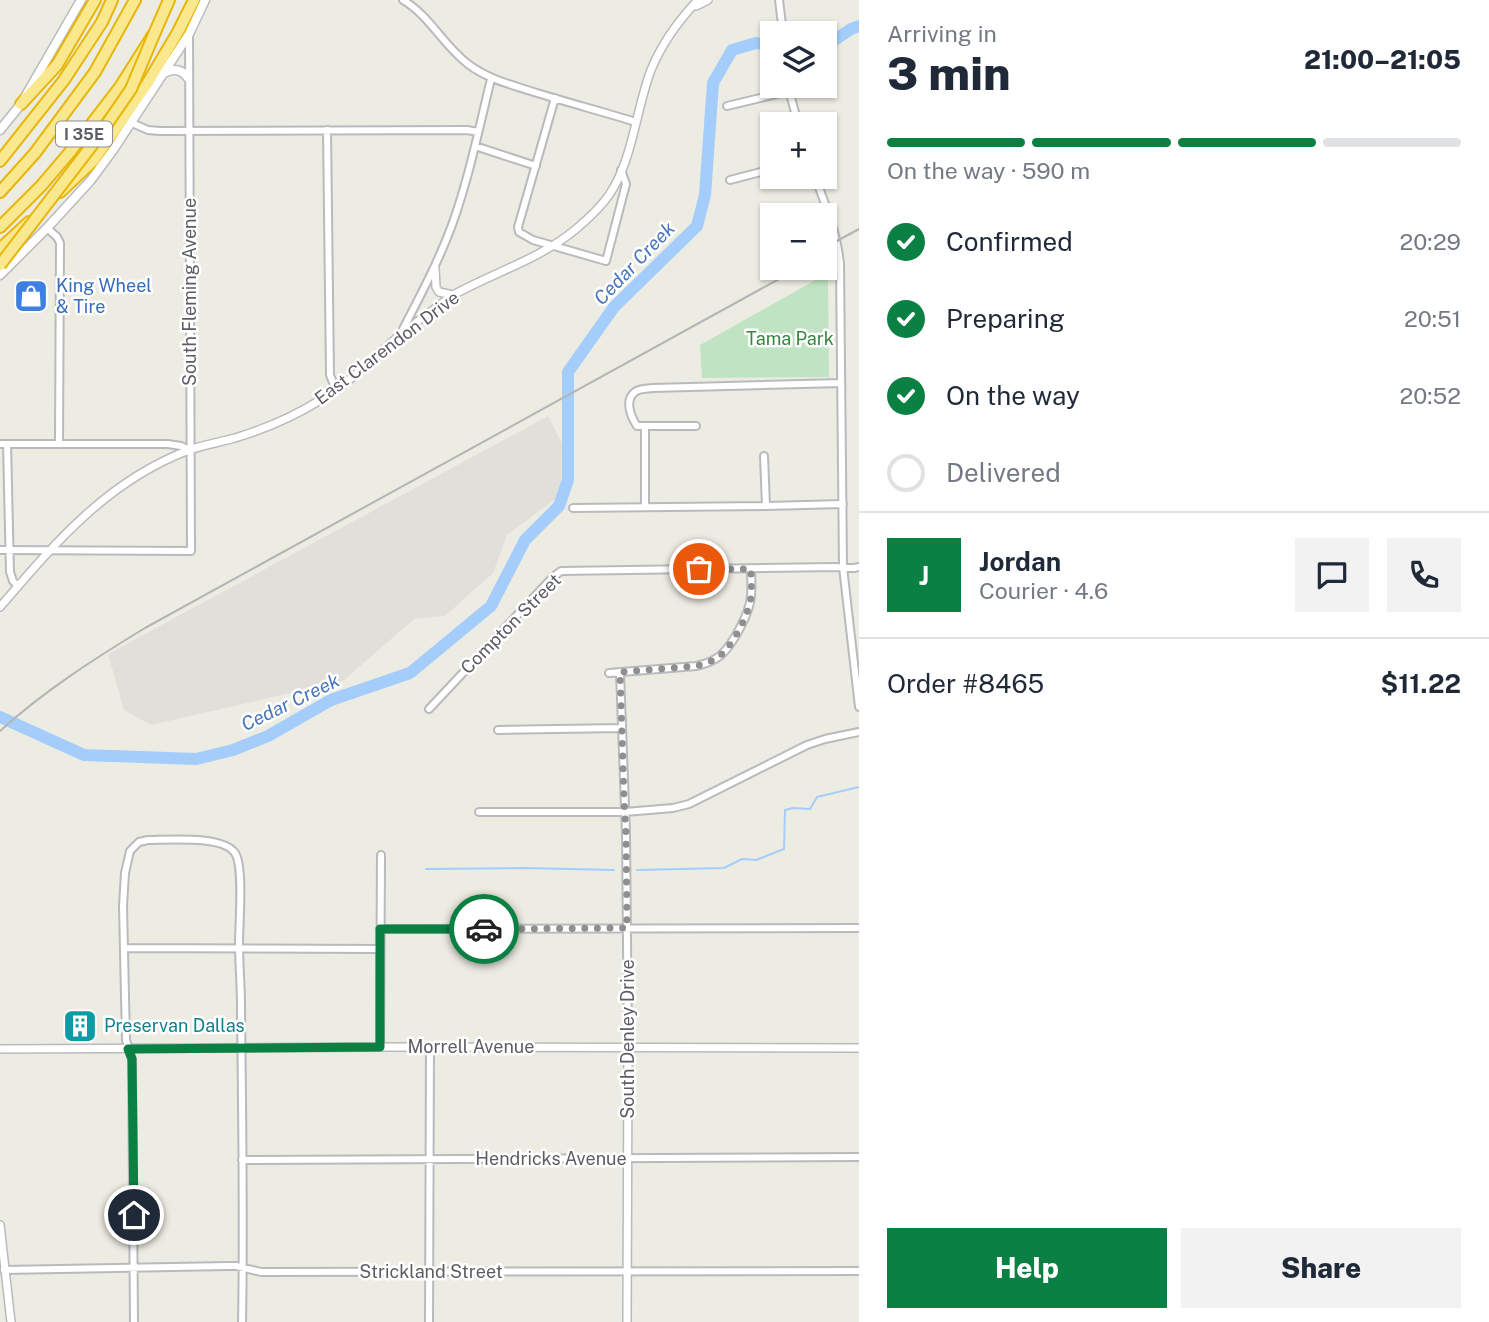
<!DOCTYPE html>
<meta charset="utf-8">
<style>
body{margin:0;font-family:"Public Sans",sans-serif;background:#f2f2f3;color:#1f2937;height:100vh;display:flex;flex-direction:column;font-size:26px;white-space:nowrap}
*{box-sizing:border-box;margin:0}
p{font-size:23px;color:#747a83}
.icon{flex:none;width:38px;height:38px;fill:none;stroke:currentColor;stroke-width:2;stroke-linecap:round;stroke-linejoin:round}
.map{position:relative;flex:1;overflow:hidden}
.sheet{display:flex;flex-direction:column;background:#fff;width:630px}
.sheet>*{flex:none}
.controls{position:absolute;left:760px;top:21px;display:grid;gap:14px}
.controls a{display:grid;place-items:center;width:77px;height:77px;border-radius:0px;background:#fff;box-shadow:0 2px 5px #0004;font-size:35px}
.pin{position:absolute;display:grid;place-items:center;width:60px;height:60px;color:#fff;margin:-30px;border:4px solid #fff;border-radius:50%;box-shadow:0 2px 7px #0007}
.courier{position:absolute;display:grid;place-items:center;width:70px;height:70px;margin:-35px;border:5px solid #0b8043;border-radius:50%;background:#fff;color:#222;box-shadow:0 2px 9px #0007}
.summary em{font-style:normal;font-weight:800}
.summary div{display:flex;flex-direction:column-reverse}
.summary{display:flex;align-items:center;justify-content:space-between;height:119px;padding:0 28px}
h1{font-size:46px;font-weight:800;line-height:52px}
.bar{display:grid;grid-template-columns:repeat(4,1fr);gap:10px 7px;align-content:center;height:84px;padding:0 28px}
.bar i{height:9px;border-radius:5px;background:#e0e1e3}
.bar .selected{background:#0b8043}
.bar p{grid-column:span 4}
.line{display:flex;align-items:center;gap:18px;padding:0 28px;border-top:2px solid #e0e1e3}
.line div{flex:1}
.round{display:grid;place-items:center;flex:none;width:74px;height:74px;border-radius:0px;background:#f2f2f3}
ol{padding:0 28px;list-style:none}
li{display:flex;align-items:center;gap:21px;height:77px}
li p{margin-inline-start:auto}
li .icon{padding:7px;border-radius:50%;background:#0b8043;color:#fff;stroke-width:4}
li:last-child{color:#747a83}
li i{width:38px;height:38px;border:4px solid #e0e1e3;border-radius:50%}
.button{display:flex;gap:14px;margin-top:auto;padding:14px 28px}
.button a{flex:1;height:80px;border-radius:0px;background:#0b8043;color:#fff;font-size:28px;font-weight:800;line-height:80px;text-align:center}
.button a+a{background:#f2f2f3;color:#1f2937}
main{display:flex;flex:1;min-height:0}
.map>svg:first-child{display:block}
</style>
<main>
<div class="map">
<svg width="859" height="1322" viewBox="0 0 859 1322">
<rect width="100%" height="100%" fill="#edece2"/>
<path fill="#e1dfda" d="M548,416L562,443L561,495L507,535L493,573L445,616L414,619L343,681L151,725L124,710L108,654Z"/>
<path fill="#c0e4c3" d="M828,273L829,377L702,378L700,345Z"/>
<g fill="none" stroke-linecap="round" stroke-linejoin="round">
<path stroke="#a4cdfc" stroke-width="2" d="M426,869L524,868L614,870
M637,870L724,868L742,859L756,860L784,849L785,810L793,808L810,809L817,797L859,787"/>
<path stroke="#a4cdfc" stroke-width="12" d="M824,47L851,29L859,26
M0,717L84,755L196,759L233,750L268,736L331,700L410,673L491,606L525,540L559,506L568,480V372L614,307L697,226L705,195L713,83L732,50L756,43L772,45"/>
<g stroke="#b8babe" stroke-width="10">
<path id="minor" d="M403,0C430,16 443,45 468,64C489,80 513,85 537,93C570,103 603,112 636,122
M779,0L783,33
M788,86L798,124
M555,98L518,227L519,232L533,240L606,261L626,184L621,170
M727,106L789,91
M132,123L148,130L160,131L467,130L478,132
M327,130L330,375L336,390
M475,146L536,166
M815,177C826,206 837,233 840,264L843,567L859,707
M730,180L772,169
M47,228L57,237L60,243L59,444
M401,333C419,298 438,263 452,225C469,178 479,128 491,79
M696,426H637C631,417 624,400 635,392C640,388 648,389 653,388L841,383
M645,427V507
M0,444H168L181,446L190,450
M7,444L10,572L13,581L18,586
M764,456L766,506
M573,508L766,506L843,504
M0,550L191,551L189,34
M620,672L626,834L628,1048
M609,673L696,666C706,664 714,661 721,655C733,644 750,613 751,596C752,587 751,578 751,569
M429,709L553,577L561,571L834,567L854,568L859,567
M498,730L621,728
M479,812H625L673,808L689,804L807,745L825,739L859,732
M380,929L859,928
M124,948L380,949
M380,1047L381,855
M242,1160L859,1157
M4,1270L228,1266H236L261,1272L859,1271
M134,1322L132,1059L126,1040L123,906L125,873L130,851L139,842L148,840C168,840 223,835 235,853C244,866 239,924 239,943C239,964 241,985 241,1007C242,1112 244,1217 242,1322
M429,1322L430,1047"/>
</g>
<g stroke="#b8babe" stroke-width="10">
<path id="tertiary" d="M696,6L708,0
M435,268L436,287L439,292L453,295
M0,607C55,543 107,481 189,450C204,445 220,442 235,438C265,429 295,416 322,399C351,382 374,357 400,335C409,328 419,320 429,313C438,307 446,299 455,294C495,272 540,259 576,229C588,219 600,208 609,195C633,160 636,109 651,70C662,43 678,21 698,0
M0,1049L380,1047L859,1048
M0,1225L11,1322
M627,1322L628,1048"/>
</g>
<g stroke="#b8bbc0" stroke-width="11">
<path id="secondary" d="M164,73C173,68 182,69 188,78
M0,130L21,104L81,0
M0,275L47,228L91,180L113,150L189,34L205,0"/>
</g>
<g stroke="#e7b608" stroke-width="14">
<path id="motorway" d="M21,104L57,65L95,0
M0,161L64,80L102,22L112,0
M0,192L35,153L95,72L135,0
M60,192L94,160L147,84L178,32L194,0
M0,227L41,186L70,152L120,87L155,32L169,0
M0,249L29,222"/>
</g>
<use href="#minor" stroke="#fff" stroke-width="6"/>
<use href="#tertiary" stroke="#fff" stroke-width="7"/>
<use href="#secondary" stroke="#fff" stroke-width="8"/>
<use href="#motorway" stroke="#f9e88e" stroke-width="10"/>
<path stroke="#b3b4b4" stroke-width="2" d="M824,248L859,229
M0,731C44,691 94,659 145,628L799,268"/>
<g stroke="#e7b608" stroke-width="14" stroke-linecap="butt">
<path id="motorway-bridge" d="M0,265L96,140L131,89L155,32"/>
</g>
<use href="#motorway-bridge" stroke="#f9e88e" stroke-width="10"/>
</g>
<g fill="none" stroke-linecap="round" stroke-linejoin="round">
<path stroke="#8e908f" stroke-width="7" stroke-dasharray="0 12.6" d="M484,929L627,928L626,834L624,798L620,672L696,666C705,664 714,661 721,655C733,644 750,613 751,596C752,587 751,578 751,569H699"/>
<path stroke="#0b8043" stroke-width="9" d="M134,1215L132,1059L128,1049L380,1047V929H484"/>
</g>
<defs>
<g id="shop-square" transform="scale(1.75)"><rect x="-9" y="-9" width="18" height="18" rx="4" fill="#3f7fe0" stroke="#fff"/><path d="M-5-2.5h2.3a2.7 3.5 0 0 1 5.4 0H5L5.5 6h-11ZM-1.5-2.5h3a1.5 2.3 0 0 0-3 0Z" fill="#fff"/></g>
<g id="building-square" transform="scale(1.75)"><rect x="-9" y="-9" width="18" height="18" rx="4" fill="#0f9aa8" stroke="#fff"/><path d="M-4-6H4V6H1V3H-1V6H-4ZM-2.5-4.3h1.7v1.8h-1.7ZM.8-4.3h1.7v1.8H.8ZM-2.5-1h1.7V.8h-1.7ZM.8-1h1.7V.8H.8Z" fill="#fff"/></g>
</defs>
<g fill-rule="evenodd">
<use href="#shop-square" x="31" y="296"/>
<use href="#building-square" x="80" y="1026"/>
</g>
<g text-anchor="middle" stroke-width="5" stroke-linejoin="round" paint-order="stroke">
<rect fill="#fff" stroke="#8c8e92" stroke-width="2" x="56" y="121.5" width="56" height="25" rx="5"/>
<g font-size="16" font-weight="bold" fill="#5b5e63">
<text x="84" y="140">I 35E</text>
</g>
<g font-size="18" fill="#366cbe" stroke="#fff" text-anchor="start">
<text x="56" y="292">King Wheel<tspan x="56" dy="21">&amp; Tire</tspan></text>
</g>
<g font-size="18" fill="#5b5e63" stroke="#fff">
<text transform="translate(190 292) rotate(-90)" y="6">South Fleming Avenue</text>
<text transform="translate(387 348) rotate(-37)" y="6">East Clarendon Drive</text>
<text transform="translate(511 624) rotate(-45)" y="6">Compton Street</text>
<text transform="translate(628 1039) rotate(-90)" y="6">South Denley Drive</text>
<text x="471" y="1053">Morrell Avenue</text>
<text x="551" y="1165">Hendricks Avenue</text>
<text x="431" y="1278">Strickland Street</text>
</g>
<g font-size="18" fill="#388443" stroke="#fff">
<text x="790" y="345">Tama Park</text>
</g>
<g font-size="18" fill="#0d838f" stroke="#fff" text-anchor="start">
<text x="104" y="1032">Preservan Dallas</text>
</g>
<g font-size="19" font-style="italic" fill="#4776be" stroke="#fff">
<text transform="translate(634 263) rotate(-46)" y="7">Cedar Creek</text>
<text transform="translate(290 702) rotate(-26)" y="7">Cedar Creek</text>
</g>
</g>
</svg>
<div class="controls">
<a><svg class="icon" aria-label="layers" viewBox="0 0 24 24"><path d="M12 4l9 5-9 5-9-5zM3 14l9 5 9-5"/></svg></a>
<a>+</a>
<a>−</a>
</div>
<div class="pin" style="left:699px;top:569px;background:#ea580c"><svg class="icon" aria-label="bag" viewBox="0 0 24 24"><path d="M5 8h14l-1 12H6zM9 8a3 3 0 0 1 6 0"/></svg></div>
<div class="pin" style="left:134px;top:1215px;background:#1f2937"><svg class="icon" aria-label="home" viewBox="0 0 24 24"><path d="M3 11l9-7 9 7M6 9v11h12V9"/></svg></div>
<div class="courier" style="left:484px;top:929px"><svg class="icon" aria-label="car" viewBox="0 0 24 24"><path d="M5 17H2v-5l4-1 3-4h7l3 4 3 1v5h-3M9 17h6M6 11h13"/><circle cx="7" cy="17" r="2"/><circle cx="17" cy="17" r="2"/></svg></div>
</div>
<section class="sheet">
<div class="summary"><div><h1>3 min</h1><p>Arriving in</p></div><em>21:00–21:05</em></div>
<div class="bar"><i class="selected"></i><i class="selected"></i><i class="selected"></i><i></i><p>On the way · 590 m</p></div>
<ol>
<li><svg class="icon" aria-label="check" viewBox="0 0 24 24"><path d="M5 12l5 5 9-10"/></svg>Confirmed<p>20:29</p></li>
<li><svg class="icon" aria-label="check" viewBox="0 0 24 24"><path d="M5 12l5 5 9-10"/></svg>Preparing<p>20:51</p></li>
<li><svg class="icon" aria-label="check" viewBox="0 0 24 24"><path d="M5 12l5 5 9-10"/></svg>On the way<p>20:52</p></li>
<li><i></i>Delivered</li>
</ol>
<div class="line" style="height:126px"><b class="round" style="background:#0b8043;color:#fff">J</b><div><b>Jordan</b><p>Courier · 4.6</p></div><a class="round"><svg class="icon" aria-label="chat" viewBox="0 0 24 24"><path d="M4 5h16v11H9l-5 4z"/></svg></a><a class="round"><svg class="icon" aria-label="phone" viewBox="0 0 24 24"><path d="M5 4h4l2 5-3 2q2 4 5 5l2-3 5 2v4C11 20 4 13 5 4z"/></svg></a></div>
<div class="line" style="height:91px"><div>Order #8465</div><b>$11.22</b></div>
<div class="button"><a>Help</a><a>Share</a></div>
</section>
</main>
